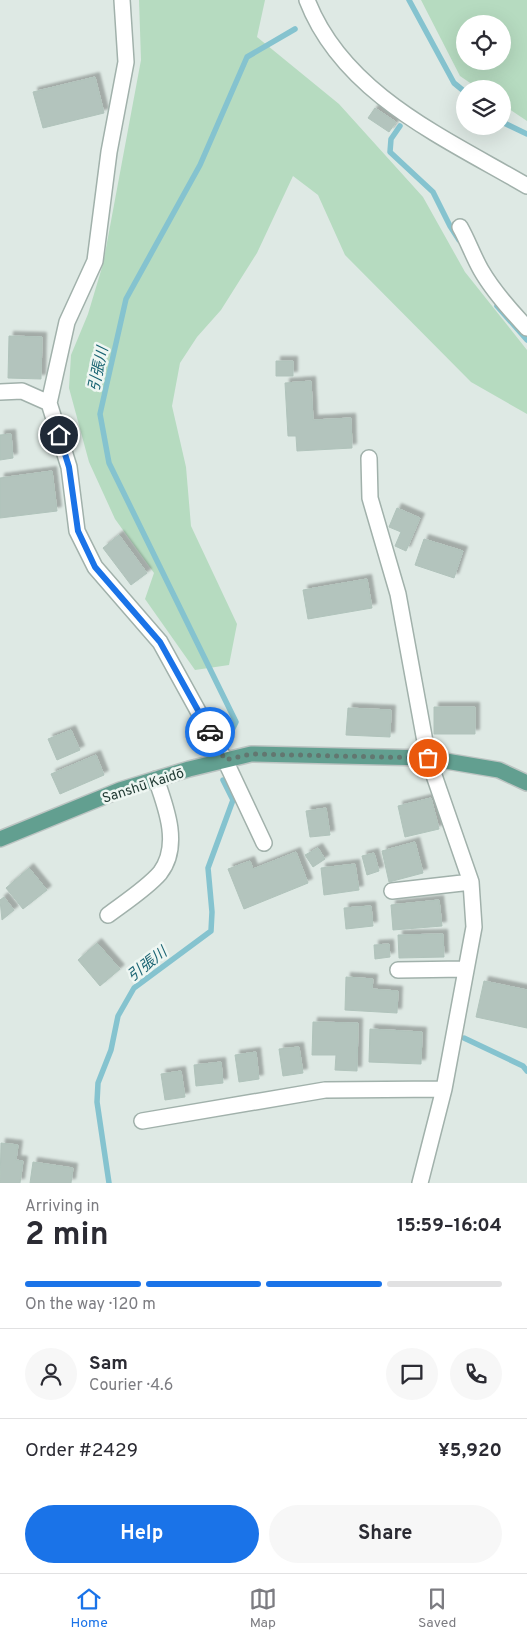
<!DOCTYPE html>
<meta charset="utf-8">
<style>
body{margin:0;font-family:Overpass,"Noto Sans JP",sans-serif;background:#f7f7f7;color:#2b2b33;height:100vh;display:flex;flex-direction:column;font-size:19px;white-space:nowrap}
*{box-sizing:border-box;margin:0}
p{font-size:16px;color:#7c7c81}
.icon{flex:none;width:28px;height:28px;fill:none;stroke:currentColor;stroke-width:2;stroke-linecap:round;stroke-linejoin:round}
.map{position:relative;height:1183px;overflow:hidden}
.sheet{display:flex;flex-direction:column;background:#fff;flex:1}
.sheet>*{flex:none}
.controls{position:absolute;left:456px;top:15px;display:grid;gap:10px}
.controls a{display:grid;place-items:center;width:55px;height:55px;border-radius:50%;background:#fff;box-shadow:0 5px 20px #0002;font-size:25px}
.pin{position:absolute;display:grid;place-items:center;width:42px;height:42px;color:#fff;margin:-21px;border:2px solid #fff;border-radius:50%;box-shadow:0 1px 5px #0007}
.courier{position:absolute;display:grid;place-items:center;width:50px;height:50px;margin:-25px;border:4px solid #1a73e8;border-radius:50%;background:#fff;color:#222;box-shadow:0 1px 6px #0007}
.overview em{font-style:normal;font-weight:700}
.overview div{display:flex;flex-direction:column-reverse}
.overview{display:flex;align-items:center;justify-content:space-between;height:85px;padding:0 25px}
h1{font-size:32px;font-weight:700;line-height:38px}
.bar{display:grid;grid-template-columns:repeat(4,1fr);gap:8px 5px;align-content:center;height:60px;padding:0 25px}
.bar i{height:6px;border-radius:4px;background:#e1e1e2}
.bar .active{background:#1a73e8}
.bar p{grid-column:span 4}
.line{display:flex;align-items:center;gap:12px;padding:0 25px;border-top:1px solid #e1e1e2}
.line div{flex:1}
.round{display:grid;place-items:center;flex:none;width:52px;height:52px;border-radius:26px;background:#f7f7f7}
.action{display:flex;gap:10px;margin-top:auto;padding:10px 25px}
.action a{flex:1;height:58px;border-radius:30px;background:#1a73e8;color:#fff;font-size:20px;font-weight:700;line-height:58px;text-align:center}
.action a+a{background:#f7f7f7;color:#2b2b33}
.tab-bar{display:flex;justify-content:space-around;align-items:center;height:70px;border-top:1px solid #e1e1e2;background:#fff;font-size:14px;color:#7c7c81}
.tab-bar a{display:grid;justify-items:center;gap:2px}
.tab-bar .active{color:#1a73e8}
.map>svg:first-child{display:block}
</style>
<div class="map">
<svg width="527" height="1183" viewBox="0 0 527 1183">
<defs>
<filter id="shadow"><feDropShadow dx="4.5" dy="-4.5" stdDeviation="1" flood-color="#0004"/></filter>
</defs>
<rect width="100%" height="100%" fill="#dee9e4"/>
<path fill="#b6dbc0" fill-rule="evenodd" d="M139,0H265L257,37L339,104L423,197L465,272L527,350V414L471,382L345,255L318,195L293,176L257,253L221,310L197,337L180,363L172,406L186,467L191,526L237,624L229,665L195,670L145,599L154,573L115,519L89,462L69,388L71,355L88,314L103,264L141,60Z
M421,0H527V121L503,105L502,89H479L460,76ZM465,24H502V61H465Z"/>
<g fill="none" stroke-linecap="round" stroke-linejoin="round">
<path stroke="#85c3cf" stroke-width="5.5" d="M409,0L454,83L465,92
M502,122L527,134
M400,126L391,139L390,152L433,192L450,226L459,240
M497,306L527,340
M227,740L236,722L109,463L100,414L126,299L200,165L247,57L295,29
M464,1038L523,1066L527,1071
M109,1183L97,1102L98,1083L111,1050L118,1016L134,988L211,931L212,912L208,868L233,800L223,780"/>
</g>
<path fill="#b3c4bd" stroke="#b0c3bb" filter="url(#shadow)" d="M95,77L104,113L43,128L33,92Z
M375,108L396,122L389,132L368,118Z
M9,336L42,337L41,379L8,378Z
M276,361H293V376H276Z
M311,381L313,420L351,418L352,448L297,451L296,436H288L285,383Z
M11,434L13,458L0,460V435Z
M52,471L57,511L0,518V478Z
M397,508L420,518L406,551L395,546L401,532L389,527Z
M119,535L147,573L131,585L103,548Z
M424,539L463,551L454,578L415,565Z
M367,579L372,608L308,619L303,590Z
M434,707H475V734H434Z
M348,708L391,710L390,737L346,735Z
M71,730L80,750L57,760L48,739Z
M96,755L104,775L60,794L51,774Z
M431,798L439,829L405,837L398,806Z
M326,808L330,835L310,837L306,811Z
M415,842L423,873L389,882L382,851Z
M318,848L325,859L313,867L305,855Z
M296,852L308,883L244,909L228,869L250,861L253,869Z
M374,853L379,871L367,875L362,856Z
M355,864L359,890L324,895L321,868Z
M29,868L47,890L23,909L6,888Z
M4,897L14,910L2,920L0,900Z
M439,900L442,926L393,930L391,905Z
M371,906L373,926L346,929L344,908Z
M443,934L444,957L399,958L398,935Z
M97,943L120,969L100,986L78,960Z
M389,944L390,957L375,959L374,945Z
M346,977L373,979L372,989L398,991L397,1013L345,1010Z
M484,981L527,990V1028L476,1017Z
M313,1022L358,1023L357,1071L335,1070L336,1055H312Z
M370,1029L422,1032L421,1064L369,1062Z
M299,1047L303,1073L283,1076L279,1049Z
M256,1052L259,1079L239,1082L235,1055Z
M221,1062L223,1083L196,1086L194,1065Z
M181,1071L185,1097L165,1100L161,1074Z
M1,1143L18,1145L16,1160L23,1161L20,1183H0Z
M33,1162L73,1168L71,1183H30Z"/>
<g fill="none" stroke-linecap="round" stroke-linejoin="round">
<g stroke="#a1b1ab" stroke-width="18">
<path id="minor" d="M307,0C343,94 445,138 527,186
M460,227C468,241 473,256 481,270C493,291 510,310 527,328
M0,392L22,391L49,403L69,467L77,531L95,567L160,642L225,760L264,843
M49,403L67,322L95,261L109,152L126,62L122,0
M369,458L370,498L398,594L428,758L471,882L474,927L444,1089L420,1183
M392,891L471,882
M108,915C124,903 147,888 160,873C181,846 166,807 156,779
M398,970L465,969
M142,1121L325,1090L444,1089"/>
</g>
<g stroke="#bcc4c2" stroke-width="18">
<path id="major" d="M0,839L120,790L189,769L251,754L428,758L499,770L527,783"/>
</g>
<use href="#minor" stroke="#fff" stroke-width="15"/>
<use href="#major" stroke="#629f90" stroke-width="15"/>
</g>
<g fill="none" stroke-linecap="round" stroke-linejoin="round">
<path stroke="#627770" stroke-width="5" stroke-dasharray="0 9" d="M210,732L225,760L251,754L428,758"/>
<path stroke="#1a73e8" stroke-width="6" d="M59,435L69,467L78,531L95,567L160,642L210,732"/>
</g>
<g text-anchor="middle" stroke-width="5" stroke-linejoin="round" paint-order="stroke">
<g font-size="14" fill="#1f3932" stroke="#eef6f2">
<text transform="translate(143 785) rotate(-18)" y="5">Sanshū Kaidō</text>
</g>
<g font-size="15" font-style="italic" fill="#1b6473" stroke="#eef6f2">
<text transform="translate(98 369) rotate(-78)" y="5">引張川</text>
<text transform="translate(147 964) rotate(-38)" y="5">引張川</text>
</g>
</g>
</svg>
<div class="controls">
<a><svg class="icon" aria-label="locate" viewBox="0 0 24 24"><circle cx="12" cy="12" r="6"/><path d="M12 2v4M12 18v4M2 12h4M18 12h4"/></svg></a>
<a><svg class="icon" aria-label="layers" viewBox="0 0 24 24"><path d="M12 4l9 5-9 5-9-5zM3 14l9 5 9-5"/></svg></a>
</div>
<div class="pin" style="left:428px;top:758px;background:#ea580c"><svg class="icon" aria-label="bag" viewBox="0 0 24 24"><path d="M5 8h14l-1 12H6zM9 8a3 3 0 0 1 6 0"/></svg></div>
<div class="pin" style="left:59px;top:435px;background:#1f2937"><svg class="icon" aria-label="home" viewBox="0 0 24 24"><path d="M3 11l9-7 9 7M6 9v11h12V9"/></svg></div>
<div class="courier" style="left:210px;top:732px"><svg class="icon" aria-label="car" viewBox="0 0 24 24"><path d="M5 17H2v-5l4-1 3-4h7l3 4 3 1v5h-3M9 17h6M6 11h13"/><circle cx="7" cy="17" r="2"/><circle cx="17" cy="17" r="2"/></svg></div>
</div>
<section class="sheet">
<div class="overview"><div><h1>2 min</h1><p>Arriving in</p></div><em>15:59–16:04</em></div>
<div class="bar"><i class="active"></i><i class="active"></i><i class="active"></i><i></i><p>On the way · 120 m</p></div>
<div class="line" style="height:90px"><a class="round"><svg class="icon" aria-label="person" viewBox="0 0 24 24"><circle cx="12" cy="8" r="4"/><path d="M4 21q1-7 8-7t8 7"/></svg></a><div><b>Sam</b><p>Courier · 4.6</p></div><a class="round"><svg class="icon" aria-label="chat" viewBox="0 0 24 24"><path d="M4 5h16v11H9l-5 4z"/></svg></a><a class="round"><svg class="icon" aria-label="phone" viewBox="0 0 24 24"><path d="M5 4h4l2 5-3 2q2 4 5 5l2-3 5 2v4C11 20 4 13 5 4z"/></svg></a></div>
<div class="line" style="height:65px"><div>Order #2429</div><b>¥5,920</b></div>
<div class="action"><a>Help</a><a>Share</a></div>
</section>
<nav class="tab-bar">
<a class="active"><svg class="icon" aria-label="home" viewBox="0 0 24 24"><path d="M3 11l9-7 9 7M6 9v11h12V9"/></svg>Home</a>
<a><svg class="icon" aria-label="map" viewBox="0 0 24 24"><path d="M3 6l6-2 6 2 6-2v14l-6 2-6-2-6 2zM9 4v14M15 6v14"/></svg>Map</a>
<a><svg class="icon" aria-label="saved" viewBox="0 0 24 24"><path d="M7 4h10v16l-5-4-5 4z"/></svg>Saved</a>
</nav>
